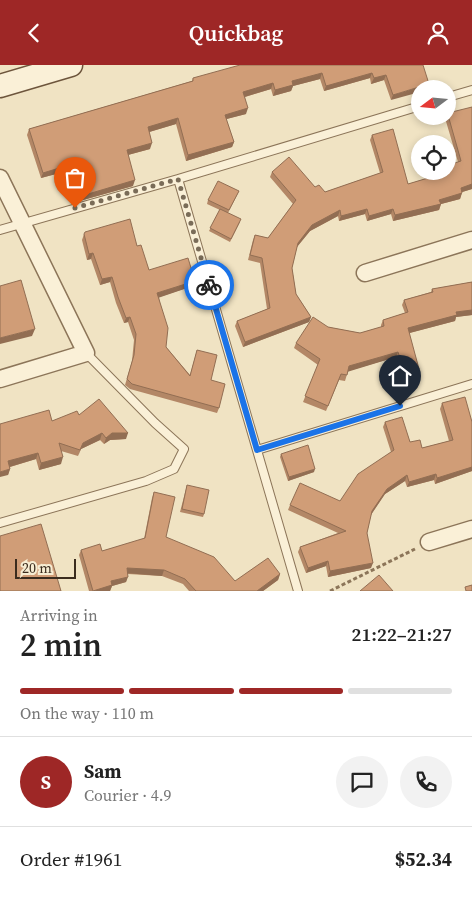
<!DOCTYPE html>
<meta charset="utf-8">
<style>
body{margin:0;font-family:"Source Serif 4",serif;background:#f2f2f2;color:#222;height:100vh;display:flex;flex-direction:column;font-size:19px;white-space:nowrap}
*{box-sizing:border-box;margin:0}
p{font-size:16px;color:#767676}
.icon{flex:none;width:28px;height:28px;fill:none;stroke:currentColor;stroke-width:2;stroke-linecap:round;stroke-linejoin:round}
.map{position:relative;height:526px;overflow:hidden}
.sheet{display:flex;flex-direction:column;background:#fff;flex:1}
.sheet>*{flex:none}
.needle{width:32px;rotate:254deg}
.tools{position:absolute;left:411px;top:15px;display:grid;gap:10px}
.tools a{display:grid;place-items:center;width:45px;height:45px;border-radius:50%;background:#fff;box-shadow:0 2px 8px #0003;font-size:25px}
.scale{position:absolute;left:15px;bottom:12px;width:61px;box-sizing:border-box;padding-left:5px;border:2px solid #3b2c1e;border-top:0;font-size:14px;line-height:18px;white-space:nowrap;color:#3b2c1e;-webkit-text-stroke:4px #f7edd3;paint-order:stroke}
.pin{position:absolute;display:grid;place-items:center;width:42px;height:42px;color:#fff;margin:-51px -21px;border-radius:50% 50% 50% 0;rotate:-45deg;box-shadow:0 0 5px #0007}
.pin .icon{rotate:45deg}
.courier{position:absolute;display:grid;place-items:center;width:50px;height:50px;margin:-25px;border:4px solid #1a73e8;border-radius:50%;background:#fff;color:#222;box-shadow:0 1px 6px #0007}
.headline em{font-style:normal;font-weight:600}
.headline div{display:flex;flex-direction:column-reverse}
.headline{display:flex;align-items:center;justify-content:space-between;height:85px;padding:0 20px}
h1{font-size:32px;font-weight:600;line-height:38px}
.bar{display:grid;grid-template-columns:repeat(4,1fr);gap:8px 5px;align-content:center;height:60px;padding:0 20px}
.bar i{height:6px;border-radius:4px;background:#e0e0e0}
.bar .selected{background:#9e2726}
.bar p{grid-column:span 4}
.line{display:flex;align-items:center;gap:12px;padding:0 20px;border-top:1px solid #e0e0e0}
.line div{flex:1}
.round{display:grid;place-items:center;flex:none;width:52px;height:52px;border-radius:26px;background:#f2f2f2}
header{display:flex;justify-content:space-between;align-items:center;height:65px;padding:0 20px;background:#9e2726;color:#fff;font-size:22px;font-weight:600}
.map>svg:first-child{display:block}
</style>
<header><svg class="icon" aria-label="back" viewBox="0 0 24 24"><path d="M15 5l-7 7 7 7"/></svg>Quickbag<svg class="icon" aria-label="person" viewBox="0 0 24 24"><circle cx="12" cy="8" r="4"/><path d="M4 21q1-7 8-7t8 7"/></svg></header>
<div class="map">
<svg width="472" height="526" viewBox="0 0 472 526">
<rect width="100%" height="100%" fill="#f0e3c3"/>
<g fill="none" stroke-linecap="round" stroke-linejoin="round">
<g stroke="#8c7559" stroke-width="10">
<path id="lane" d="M448,32L472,25
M178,114L298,526
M0,165L178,114L420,41
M257,385L472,319
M0,458L146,416L174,404L184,384L155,358L86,288"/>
</g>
<g stroke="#8c7559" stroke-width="19">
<path id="street" d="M0,113L86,288L0,314
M365,208L472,175
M429,477L472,464"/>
</g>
<g stroke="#6d553c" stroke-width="25">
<path id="secondary" d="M0,21L71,0"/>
</g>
<path stroke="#8c7559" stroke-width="3" stroke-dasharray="4 2.5" stroke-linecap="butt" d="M330,526L415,484"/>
<use href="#lane" stroke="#faf0d7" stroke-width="8"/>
<use href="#street" stroke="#faf0d7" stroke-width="16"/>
<use href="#secondary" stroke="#faf0d7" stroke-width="22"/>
</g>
<path fill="#b38766" d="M423,0L391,35L384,15L371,19L370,13L324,26L320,14L293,21L291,26L273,31L271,24L245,32L246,49L226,54L234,77L232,82L186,96L176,59L149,67L150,84L128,90L133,121L76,137L67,106L41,113L27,70L29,64L192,16L193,13Z
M472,42V124L462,127L460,134L441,139L439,145L393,156L391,149L367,156L365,149L339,156L338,151L310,166L297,182L292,203L296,229L311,252L309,257L243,282L235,261L237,256L267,244L260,198L248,195L253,175L255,170L268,173L293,139L270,112L272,107L315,122L325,127L380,108L370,75L372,70L408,119L435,111L434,109L435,106H448L458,97L445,53L446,51H448Z
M239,126L228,148L240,157L230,177L209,166L220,145L207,139L208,135Z
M84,169L137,181L149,205L195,216L193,221L159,232L166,282L190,310L197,285L211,315L219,343L217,348L130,324L125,320L132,296L134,275L128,257L124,258L116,238L110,217L100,220L91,194L87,195L82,175Z
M472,217V250L456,252L455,256L409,268L417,309L403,314L396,292L348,306L345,316L339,315L326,346L303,337L318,300L294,283L296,278L328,262L360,268L381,262V260L383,255L405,248L402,240L404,235L431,227L432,224Z
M442,338L472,357V406L435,419L434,415L407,422L405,416L385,429L371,450L367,468L371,503L328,512L326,501L306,508L298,487L300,482L338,468L288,445L290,440L340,436L391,387L383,362L385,357L410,377L422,383L449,376L440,344Z
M79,350L126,374L110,375L104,379L100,375L81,384L78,391L61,386V399L39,405L36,394L10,402V404L8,410L0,359L52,356Z
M281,389L314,407L288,416L280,392Z
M187,420L204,449L203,452L180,447Z
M154,427L166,472L235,516L280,509L278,515L263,526H189L183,519L162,511L128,509L126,517L112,521L110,526H89L79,490L81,485L102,486L144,474L152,433Z"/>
<path fill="#926e53" d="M322,8L320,14L293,21L291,26L273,31L275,25L292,16Z
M372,8L370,13L324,26L326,21Z
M386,10L384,15L371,19L374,13Z
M273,18L271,24L241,33L243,27Z
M429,19L427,24H420V27L391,35L393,30Z
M248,43L246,49L223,55L225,50Z
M178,53L176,59L146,68L148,62Z
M234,77L232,82L186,96L188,90Z
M152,78L150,84L124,91L127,85Z
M69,100L67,106L41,113L43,108Z
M135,115L133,121L76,137L78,132Z
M472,119V124L459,128L461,123Z
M462,128L460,134L441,139L439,145L393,156L395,150L439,135Z
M367,144L365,149L339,156L341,151Z
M393,144L391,149L367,156L369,151Z
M340,145L338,151L310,166L296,183L298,178L312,160Z
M93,188L91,194L87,195L89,189Z
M112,212L110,217L100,220L102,214Z
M195,216L193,221L155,234L157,228Z
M472,245V250L456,252L455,256L406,269L408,263L456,247Z
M130,252L128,257L124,258L126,253Z
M311,252L309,257L243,282L245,277Z
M35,264L32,271L0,279V273Z
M398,287L396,292L347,307L349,301Z
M419,304L417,309L403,314L405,308Z
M102,368L100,375L81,384L78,391L83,378Z
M112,368H128L126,374L110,375L104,379L106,373Z
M38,388L36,394L6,403L8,396Z
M63,392L61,399L39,405L41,398Z
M472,402V406L435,419L437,413Z
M10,404L8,410L0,412V407Z
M315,404L314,407L288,416L289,412Z
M436,409L434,415L407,422L409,417Z
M407,410L405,416L385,429L370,451L372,446L387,424Z
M328,496L326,501L306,508L308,503Z
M373,498L371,503L328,512L330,506Z
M127,503L164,505L162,511L125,508Z
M280,509L278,515L263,526H257Z
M128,512L126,517L112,521L110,526H93L111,516Z"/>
<path fill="#d09d77" stroke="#926e53" d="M240,0H423L429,19L393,30L386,10L374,13L372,8L326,21L322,8L292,16L293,20L275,25L273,18L243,27L248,43L225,50L234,77L188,90L178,53L148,62L152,78L127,85L135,115L78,132L69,100L43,108L29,64L193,16V13Z
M472,42V119L461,123L462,128L439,135L441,139L395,150L393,144L369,151L367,144L341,151L340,145L312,160L298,178L292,203L296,229L311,252L245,277L237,256L270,243L262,193L250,190L255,170L268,173L296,135L272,107L289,92L315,122L319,120L325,127L383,107L372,70L393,64L408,119L438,110L437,106H448V100L461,96L448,50V48Z
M218,116L239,126L229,145L208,135Z
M220,144L241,154L231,174L210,163Z
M130,154L137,181L141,180L149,205L188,193L195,216L157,228L168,263L166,282L190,311L197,285L217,290L211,315L225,319L219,343L132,319L127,314L134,290L136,269L130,252L126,253L118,232L112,212L102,214L93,188L89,189L84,169L85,167Z
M21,215L35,264L0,273V221Z
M472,217V245L456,247L457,250L408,263L419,304L405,308L398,287L349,301L347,310L341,309L328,341L305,331L320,294L296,278L313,252L328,262L360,268L384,261L383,255L408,247L404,235L433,227L432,224Z
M465,332L472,357V402L437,413L436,409L409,417L407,410L387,424L372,446L367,468L373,498L330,506L328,496L308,503L300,482L346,466L290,440L300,418L340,436L358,409L394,385L385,357L402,352L410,377L420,375L422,383L453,375L442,338Z
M99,334L128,368H112L106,373L102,368L83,378L80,385L59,378L63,392L41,398L38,388L8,396L10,404L0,407V359L49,345L52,356L77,346L79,350Z
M308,380L315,404L289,412L281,389Z
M187,420L209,425L204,449L182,444Z
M154,427L175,432L166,472L214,492L235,516L268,493L280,509L257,526H196L185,514L164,505L127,503L128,512L111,516L112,520L93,526L81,485L100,479L102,486L145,473Z
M41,459L61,526H0V471Z
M379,510L393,526H360Z
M472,520V526H466L465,522Z"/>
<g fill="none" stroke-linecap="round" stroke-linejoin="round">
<path stroke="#7a6c58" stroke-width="5" stroke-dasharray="0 9" d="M75,143L178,114L209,220"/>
<path stroke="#1a73e8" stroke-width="6" d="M209,220L257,385L400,341"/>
</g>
</svg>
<div class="tools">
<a><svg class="needle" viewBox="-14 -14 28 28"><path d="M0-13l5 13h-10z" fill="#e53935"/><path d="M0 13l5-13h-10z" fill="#767676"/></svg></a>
<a><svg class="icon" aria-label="locate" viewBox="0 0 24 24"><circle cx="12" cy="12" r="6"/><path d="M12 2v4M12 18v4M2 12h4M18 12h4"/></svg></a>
</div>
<div class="scale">20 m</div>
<div class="pin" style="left:75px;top:143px;background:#ea580c"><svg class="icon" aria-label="bag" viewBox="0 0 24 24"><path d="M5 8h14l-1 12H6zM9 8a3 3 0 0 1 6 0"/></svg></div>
<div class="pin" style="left:400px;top:341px;background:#1f2937"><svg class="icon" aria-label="home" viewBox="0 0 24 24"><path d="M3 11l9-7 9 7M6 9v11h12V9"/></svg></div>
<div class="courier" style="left:209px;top:220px"><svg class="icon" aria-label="bike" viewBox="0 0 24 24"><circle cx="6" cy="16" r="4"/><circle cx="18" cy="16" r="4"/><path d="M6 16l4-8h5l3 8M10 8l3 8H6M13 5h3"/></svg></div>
</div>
<section class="sheet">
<div class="headline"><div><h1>2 min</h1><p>Arriving in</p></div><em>21:22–21:27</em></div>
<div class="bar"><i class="selected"></i><i class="selected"></i><i class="selected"></i><i></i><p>On the way · 110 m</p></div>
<div class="line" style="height:90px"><b class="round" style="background:#9e2726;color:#fff">S</b><div><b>Sam</b><p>Courier · 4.9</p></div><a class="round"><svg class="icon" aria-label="chat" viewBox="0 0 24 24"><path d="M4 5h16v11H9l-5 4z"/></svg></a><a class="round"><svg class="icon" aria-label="phone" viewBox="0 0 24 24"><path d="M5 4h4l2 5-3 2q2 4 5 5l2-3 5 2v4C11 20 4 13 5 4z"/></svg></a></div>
<div class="line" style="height:65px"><div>Order #1961</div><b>$52.34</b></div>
</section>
